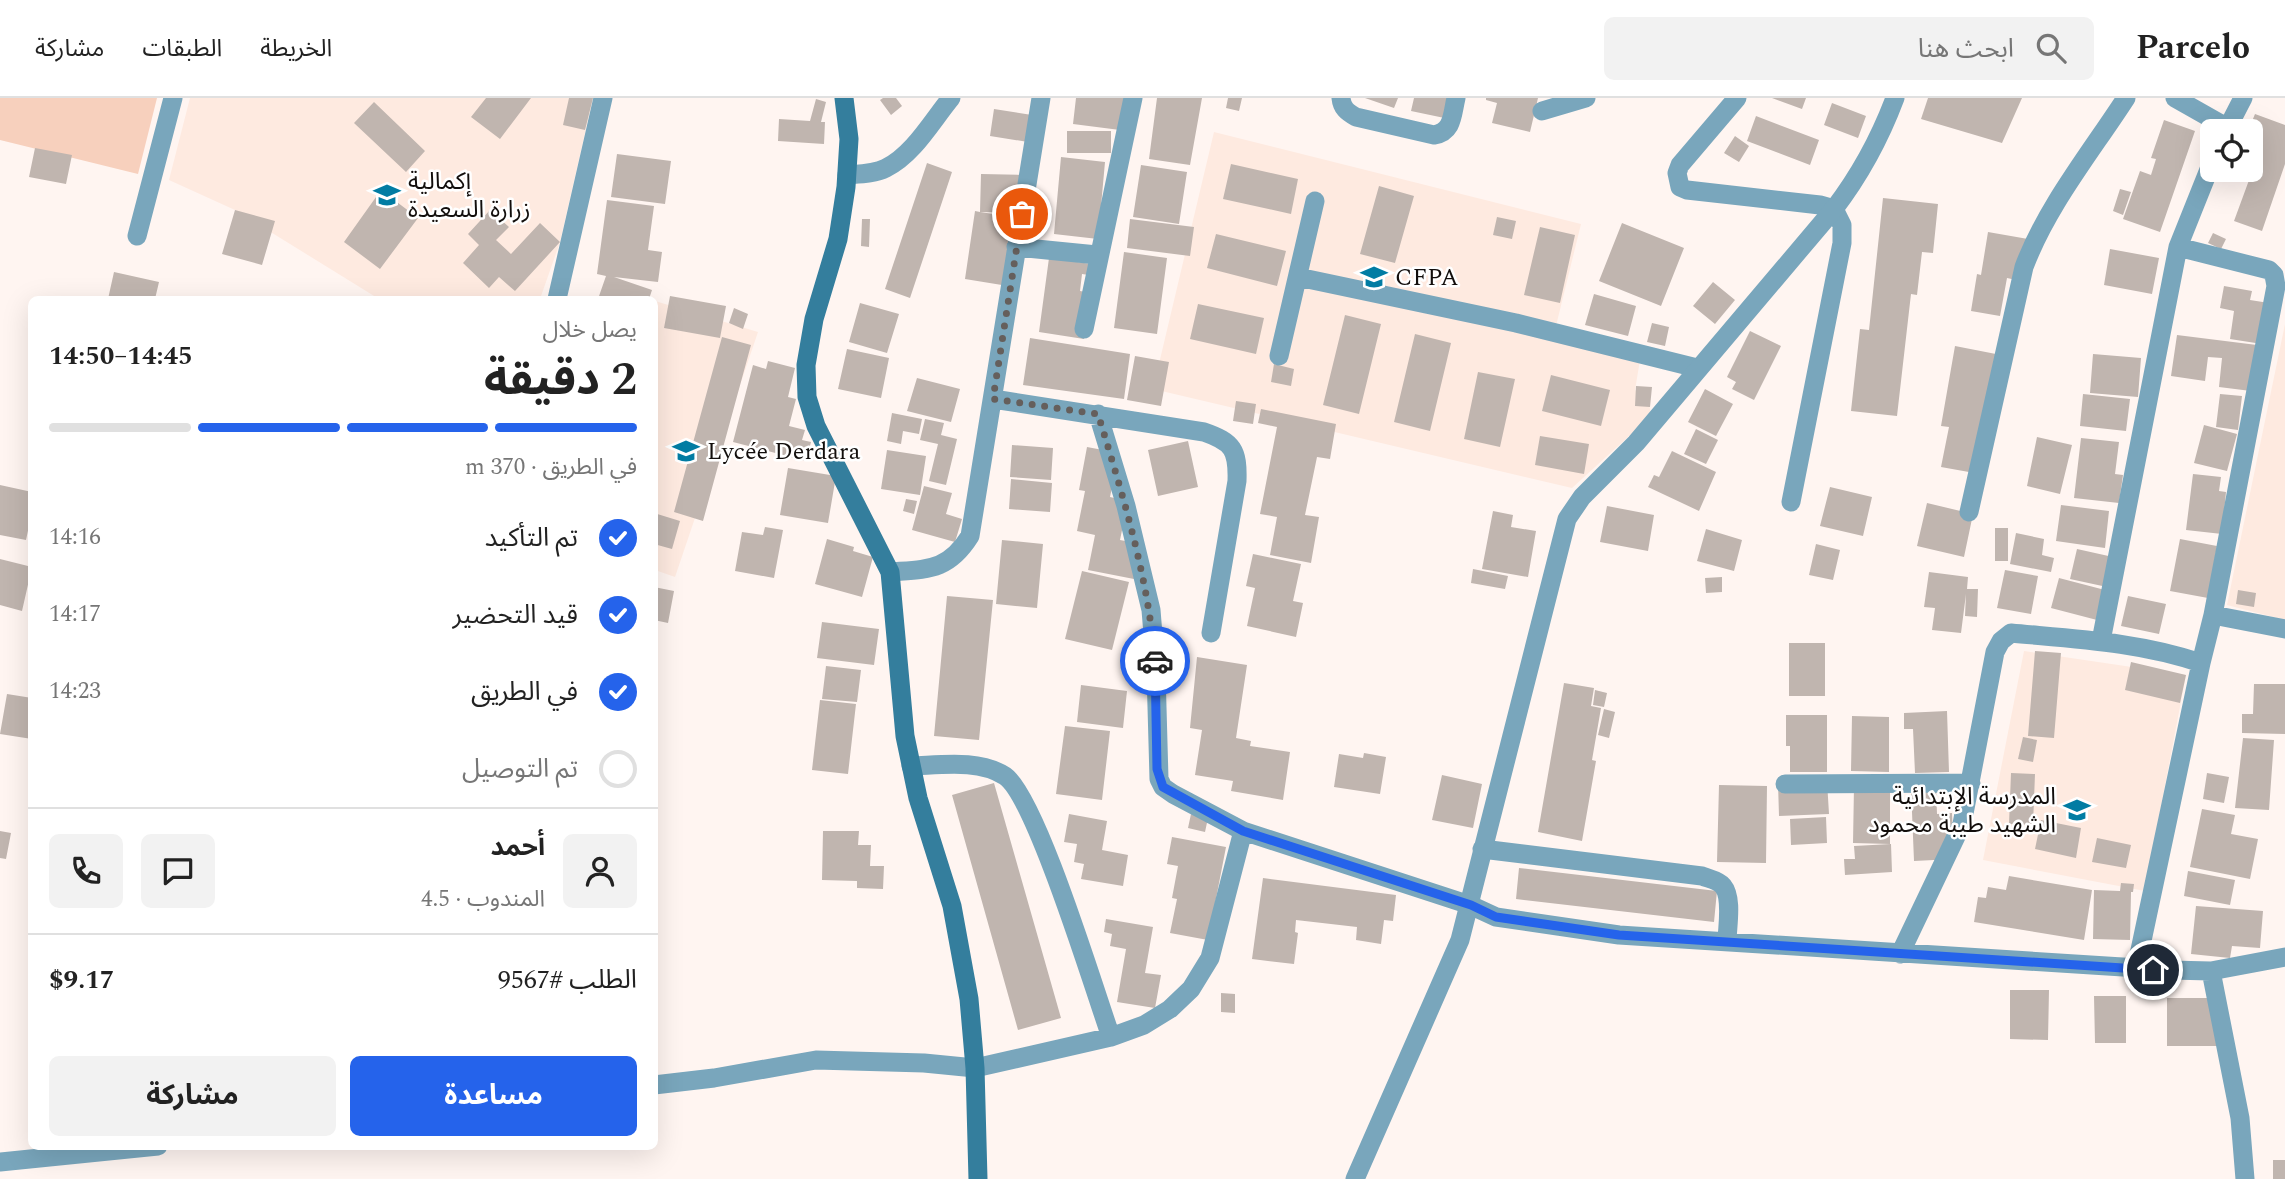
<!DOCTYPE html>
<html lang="ar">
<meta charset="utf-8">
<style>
body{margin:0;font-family:Spectral,"Noto Sans Arabic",serif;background:#f2f2f2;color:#222;direction:rtl;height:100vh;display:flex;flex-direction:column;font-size:26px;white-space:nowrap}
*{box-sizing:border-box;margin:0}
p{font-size:23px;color:#767676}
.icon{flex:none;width:38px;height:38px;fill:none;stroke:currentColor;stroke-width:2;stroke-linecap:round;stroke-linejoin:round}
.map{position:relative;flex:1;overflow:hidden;direction:ltr}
.sheet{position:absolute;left:28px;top:198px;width:630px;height:854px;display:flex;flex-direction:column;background:#fff;border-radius:10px;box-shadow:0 7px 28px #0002;direction:rtl}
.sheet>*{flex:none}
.tools{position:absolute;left:2200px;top:21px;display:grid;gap:14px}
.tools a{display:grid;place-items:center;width:63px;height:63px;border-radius:10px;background:#fff;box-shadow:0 7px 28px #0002;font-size:35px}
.pin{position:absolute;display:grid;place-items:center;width:60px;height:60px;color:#fff;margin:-30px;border:4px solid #fff;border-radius:50%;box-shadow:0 2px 7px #0007}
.courier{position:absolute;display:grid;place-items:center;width:70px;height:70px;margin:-35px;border:5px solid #2563eb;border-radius:50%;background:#fff;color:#222;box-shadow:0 2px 9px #0007}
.summary em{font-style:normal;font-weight:700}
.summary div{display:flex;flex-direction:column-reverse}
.summary{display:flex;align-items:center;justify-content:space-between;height:119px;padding:0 21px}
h1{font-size:46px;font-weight:700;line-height:52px}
.bar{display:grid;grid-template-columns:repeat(4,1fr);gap:10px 7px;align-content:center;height:84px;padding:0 21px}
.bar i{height:9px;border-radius:5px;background:#e0e0e0}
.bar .selected{background:#2563eb}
.bar p{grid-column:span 4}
.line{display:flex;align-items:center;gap:18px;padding:0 21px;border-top:2px solid #e0e0e0}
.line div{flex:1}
.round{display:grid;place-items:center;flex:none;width:74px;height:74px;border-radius:10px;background:#f2f2f2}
ol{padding:0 21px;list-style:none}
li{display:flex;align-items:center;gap:21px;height:77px}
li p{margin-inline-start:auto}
li .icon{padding:7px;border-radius:50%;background:#2563eb;color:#fff;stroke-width:4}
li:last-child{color:#767676}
li i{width:38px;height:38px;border:4px solid #e0e0e0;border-radius:50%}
.action{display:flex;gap:14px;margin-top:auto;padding:14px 21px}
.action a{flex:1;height:80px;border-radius:10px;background:#2563eb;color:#fff;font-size:28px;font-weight:700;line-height:80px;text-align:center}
.action a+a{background:#f2f2f2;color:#222}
header{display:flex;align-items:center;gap:42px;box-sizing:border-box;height:98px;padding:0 35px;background:#fff;border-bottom:2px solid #e0e0e0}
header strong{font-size:33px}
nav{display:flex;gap:38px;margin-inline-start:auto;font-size:24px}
.search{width:490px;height:63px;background:#f2f2f2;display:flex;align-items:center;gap:18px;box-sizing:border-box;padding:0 24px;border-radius:10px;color:#767676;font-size:26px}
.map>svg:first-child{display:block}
</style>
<header>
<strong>Parcelo</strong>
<div class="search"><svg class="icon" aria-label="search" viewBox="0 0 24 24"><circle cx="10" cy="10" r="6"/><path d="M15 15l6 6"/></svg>ابحث هنا</div>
<nav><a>الخريطة</a><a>الطبقات</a><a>مشاركة</a></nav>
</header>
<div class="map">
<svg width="2285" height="1081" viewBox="0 0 2285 1081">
<rect width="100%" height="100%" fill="#fff5f1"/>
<path fill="#feeae0" d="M190,0H593L560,144L540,201H379L235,112L169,82Z
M1214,34L1581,126L1555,232L1641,256L1635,292L1648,299L1651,318L1572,390L1153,291Z
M655,203L758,234L675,479L655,472Z
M2285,226V522L2227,507Z
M2024,553L2186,577L2145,793L1983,762Z"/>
<path fill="#f7d0bd" d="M0,0H157L138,76L0,42Z"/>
<path fill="#c0b5af" d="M486,0H531L500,41L471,19Z
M569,0H593L585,32L563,27Z
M883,0H896L902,8L891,17L880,2Z
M1076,0H1124L1120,32L1073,26Z
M1157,0H1202L1190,67L1149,61Z
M1228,0H1242L1239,13L1226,10Z
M1365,0H1398L1394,10Z
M1414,0H1459L1454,22L1411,13Z
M1486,0H1538L1530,34L1492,25L1497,5L1486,2Z
M1772,0H1806L1802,11Z
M1928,0H2022L2002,45L1921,21Z
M816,1L826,4L821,24H825L824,46L778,43L779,21L810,23Z
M374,4L425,53L406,74L354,25Z
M1832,5L1866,18L1858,40L1824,27Z
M994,11L1032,17L1028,44L990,38Z
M2255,16L2285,27V66L2262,133L2234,123L2263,44L2250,39L2248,33Z
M1756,18L1819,42L1810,67L1747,43Z
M2164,22L2195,33L2160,134L2123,121L2140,73L2151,77L2156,61L2151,60Z
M1067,33H1111V55H1067Z
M1735,38L1749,48L1739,64L1724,55Z
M35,50L72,57L66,86L29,79Z
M617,56L671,63L665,106L611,99Z
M1061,59L1105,64L1098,141L1054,136Z
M927,65L952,74L910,200L885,191Z
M1231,66L1298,81L1291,116L1223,101Z
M1141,67L1187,74L1179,126L1133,119Z
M981,76L1026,77L1025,115L980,114L1019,120L1008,188L965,181L975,113L980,114Z
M1379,88L1414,98L1395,165L1360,156Z
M2120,91L2131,94L2123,117L2113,113Z
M381,92L418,120L380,171L344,144Z
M1883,100L1938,106L1933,155L1922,154L1917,197L1911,196L1897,318L1851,313L1860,231L1869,232Z
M607,102L654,108L648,152L662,154L658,184L614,179L652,192L649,201H598L606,178L597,176Z
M235,112L275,123L262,167L222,156Z
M490,112L509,129L496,142L511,156L540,125L560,144L515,193L499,179L489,190L463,165L479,147L468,136Z
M1497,119L1516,123L1512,141L1493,137Z
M862,121H870L869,149L861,148Z
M1130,121L1194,129L1190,158L1127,150Z
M1622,125L1684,150L1661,208L1599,183Z
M1540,129L1575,137L1560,205L1524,197Z
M1988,134L2028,141L2021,183L2007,180L2000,218L1971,213L1977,176L1981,177Z
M2213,135L2226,141L2221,151L2208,145Z
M1216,136L1286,153L1277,188L1207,170Z
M2110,151L2159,160L2152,196L2104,187Z
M1124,154L1167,160L1157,236L1114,230Z
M1049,160L1098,167L1096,178L1082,176L1080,193L1091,195L1084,241L1039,234Z
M114,174L159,184L155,201H108Z
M1713,184L1735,202L1715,226L1693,208Z
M2224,188L2252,193L2250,202L2269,205L2262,246L2230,241L2234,213L2220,210Z
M1594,196L1636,208L1628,238L1585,227Z
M670,198L726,208L720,240L664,230Z
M860,205L899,216L887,255L849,244Z
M1198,206L1264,220L1256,256L1190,241Z
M734,210L748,216L743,231L729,225Z
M1345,217L1381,226L1359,316L1323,307Z
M1652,225L1669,229L1665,248L1647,244Z
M1750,233L1781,248L1754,302L1732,291L1736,284L1727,279Z
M1415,236L1451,245L1430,333L1394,324Z
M2177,237L2265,248L2259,294L2219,289L2222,260L2208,259L2205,283L2171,278Z
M722,239L751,247L703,423L674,414Z
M1030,240L1130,256L1124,301L1023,287Z
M1955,248L2001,257L1980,376L1941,369L1949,329L1941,328Z
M847,251L889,260L881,300L838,291Z
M2093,256L2141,260L2138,299L2090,295Z
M1135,258L1169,264L1161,308L1127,302Z
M768,263L795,270L788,299L796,301L789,328L805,332L802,342L811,344L806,363L733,344L753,267L766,271Z
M1274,266L1294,271L1291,288L1271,284Z
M1478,274L1515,281L1500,349L1464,341Z
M1551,277L1610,292L1601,328L1542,313Z
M917,280L960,291L951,324L907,313Z
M1636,288L1652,289L1650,309L1635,308Z
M1705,291L1733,306L1716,338L1688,324Z
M2083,296L2130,301L2126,333L2080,328Z
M2220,296L2242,298L2238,332L2216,329Z
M1236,303L1256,306L1253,326L1233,323Z
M1261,311L1336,326L1330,361L1317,359L1305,417L1319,419L1311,465L1270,457L1277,419L1260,416L1277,329L1258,325Z
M892,315L922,321L919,336L903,333L901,346L887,343Z
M925,321L944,325L941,337L957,341L946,387L929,383L938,346L920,342Z
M2204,327L2237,336L2227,373L2194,365Z
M1696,331L1718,342L1706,366L1684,356Z
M1540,338L1589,346L1584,376L1535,367Z
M2037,339L2072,347L2060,396L2027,388Z
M2081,340L2119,344L2115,376L2123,377L2119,405L2074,400Z
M1188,343L1198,389L1158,398L1148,352Z
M1012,347L1053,350L1051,382L1010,379Z
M1087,349L1119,355L1110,399L1128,403L1120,442L1141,446L1134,481L1088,472L1095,437L1077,433L1085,393L1079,392Z
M887,352L926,358L920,397L881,391Z
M1672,353L1716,374L1699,413L1648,389L1654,377L1659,379Z
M788,370L836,378L828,425L780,417Z
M2193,376L2221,379L2219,393L2226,394L2222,436L2186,432Z
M1011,381L1052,385L1050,414L1009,411Z
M0,387L32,394V414L26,442L0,437Z
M924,388L952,395L946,416L962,421L955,444L912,432Z
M1830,389L1872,399L1863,438L1820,428Z
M906,401L917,403L914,416L903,413Z
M1927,405L1973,416L1964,459L1917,448Z
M2061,407L2109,413L2105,450L2056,443Z
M1607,408L1654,417L1648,453L1600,444Z
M1493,413L1513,417L1511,429L1536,433L1528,479L1482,471Z
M654,415L680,423L672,451L654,446Z
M765,429L783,432L774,480L735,473L742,434L763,437Z
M1995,430H2008V463H1995Z
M1706,431L1742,442L1734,473L1697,463Z
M2016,435L2044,441L2042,457L2054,460L2051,474L2010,466Z
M827,441L854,449L853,453L873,459L862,499L815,486Z
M2180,441L2217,448L2208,500L2170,493Z
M1002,442L1043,446L1037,510L996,506Z
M1816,446L1840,452L1833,482L1809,477Z
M2077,451L2113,459L2107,489L2070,481Z
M1253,456L1301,466L1293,503L1303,505L1296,539L1247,528L1255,490L1246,488Z
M0,461L32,469L22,513L0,507Z
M1473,471L1508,478L1505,491L1471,485Z
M2005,472L2038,478L2031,516L1997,510Z
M1082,473L1129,484L1112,552L1065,541Z
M1929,474L1968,479L1967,491H1978L1977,519L1965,518L1966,496L1961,535L1932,532L1935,510L1924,509Z
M1722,479V494L1706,495L1705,480Z
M2059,480L2105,492L2097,522L2051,510Z
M654,489L674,493L668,525L654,522Z
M2238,492L2256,495L2254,509L2236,506Z
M947,498L993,502L979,642L934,638Z
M2128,498L2166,506L2159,536L2121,528Z
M822,524L879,531L874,567L817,560Z
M1789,545H1825V598H1789Z
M2035,553L2061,555L2054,640L2028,638Z
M1197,559L1247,567L1236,640L1251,643L1250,648L1290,654L1283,702L1231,693L1233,683L1195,677L1202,632L1190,630Z
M2131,564L2186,577L2180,605L2125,592Z
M826,568L861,572L857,604L822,601Z
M1564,585L1594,590L1591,608L1601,610L1592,662L1596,663L1582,743L1538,734Z
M2254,586H2285V636L2242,635V616H2253Z
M1081,587L1127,593L1123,630L1077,624Z
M1595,592L1607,595L1604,609L1593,607Z
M7,596L32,600V641L0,636Z
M820,602L856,606L848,676L812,672Z
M1604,611L1615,614L1609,640L1598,637Z
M1947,613L1949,674L1915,675L1913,631H1904V615Z
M1786,617H1827V674H1790V648H1786Z
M1852,618L1889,619V674L1851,673Z
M1065,628L1110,633L1102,702L1056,696Z
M2023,639L2037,642L2033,664L2018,661Z
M2243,640L2274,642L2269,712L2235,710Z
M1364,655L1386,659L1380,696L1334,689L1339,656L1363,660Z
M2011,675L2035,676L2033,727L2009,726Z
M2207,675L2229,679L2224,705L2203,701Z
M1442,677L1482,686L1473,730L1432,722Z
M1827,683L1829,716L1779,718L1778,685Z
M994,685L1061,920L1018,932L952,697Z
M1719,687L1767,688L1766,765L1717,764Z
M1854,688L1890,689V746L1853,745Z
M1936,689L1937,716L1952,715L1954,761L1914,763L1911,690Z
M2202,711L2235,717L2231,736L2258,741L2250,781L2190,769Z
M1069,716L1107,723L1102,752L1128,757L1123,788L1081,781L1084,766L1074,764L1077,746L1064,744Z
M1191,716L1208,720L1205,734L1188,730Z
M1826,719L1827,745L1791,747L1790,721Z
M2041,722L2081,730L2076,760L2035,751Z
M0,733L11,735L6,761L0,760Z
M823,733H859L858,747H871L870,768H884L883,791L857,790V783L822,782Z
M1172,739L1226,749L1208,842L1170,835L1177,801L1172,800L1178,768L1167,766Z
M2097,740L2131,747L2126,770L2092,764Z
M1891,746L1892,774L1845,777L1844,761H1855L1854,748Z
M1519,770L1717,793L1714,824L1516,801Z
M2188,773L2235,782L2230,807L2184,798Z
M2009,778L2092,792L2084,842L1974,824L1978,799L1986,800L1988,789L2006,792Z
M1263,780L1396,797L1393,823L1384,822L1381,846L1356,842L1357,829L1296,822L1295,834L1298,835L1294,866L1252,861Z
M2121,785L2134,786L2133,794H2131L2130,842L2093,841L2094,792L2120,793Z
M2196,808L2263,813L2260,850L2232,848L2230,860L2191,856Z
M1106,821L1153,829L1145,875L1161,877L1155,910L1117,904L1126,851L1110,848L1112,836L1104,834Z
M2010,892H2049L2048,942L2010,941Z
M1221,895L1235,896V915L1221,914Z
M2094,898H2126V945H2095Z
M2167,900H2217V948H2167Z
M2273,1062H2285V1081H2273Z"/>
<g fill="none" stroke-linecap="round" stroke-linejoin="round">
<path stroke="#79a6bc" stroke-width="19" d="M1341,0C1342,10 1347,14 1356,19L1434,37C1453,34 1452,17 1456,0
M1737,0L1680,67L1677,75L1680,89L1687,92L1820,107L1834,111L1842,127V145L1791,404
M2175,0L2228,30
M1542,13L1586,0
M2226,33L2243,0
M847,77C860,76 874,76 886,70C913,57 932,23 951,0
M137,138L173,0
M1016,149L1097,157
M2178,149L2269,172L2274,177L2276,188L2213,517L2201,565
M1298,179L1516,225L1697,270
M557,201L603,0
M1084,231L1133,0
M1279,258L1315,103
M993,301L1204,334C1233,344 1238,352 1237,383L1211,535
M1098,316L1126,408L1151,512L1156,573L1159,681L1163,689L1173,696L1243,733L1470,807L1496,819L1619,837L2170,872L2211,873L2285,859
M1969,414L2024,169C2047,108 2091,54 2126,0
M890,474C928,471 948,473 970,438L1041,0
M2213,517L2285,531
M2101,543L2178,149L2212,64
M911,668C941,667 979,661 1005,678C1036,699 1095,894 1111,939
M1785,686L1971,685
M1482,751L1702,778C1709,781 1718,782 1723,788C1733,800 1727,830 1727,844
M1900,856L1962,726L1995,554L2001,543L2011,535C2075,541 2140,544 2201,565L2136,871
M2211,873L2240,1020L2245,1081
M654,987L714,980L816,962L924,965L975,970L1111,939L1144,927L1170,911L1191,891L1210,860L1243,733
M0,1064L158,1048"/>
<path stroke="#79a6bc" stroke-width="19" d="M1355,1081L1460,842L1567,421L1582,399L1636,345L1834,111C1860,77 1880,40 1895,0"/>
<path stroke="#347e9d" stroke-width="19" d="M844,0L849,41L846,89L838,141L814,221L806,267L807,299L816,328L890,474L905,638L918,700L952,808L969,901L975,970L978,1081"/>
</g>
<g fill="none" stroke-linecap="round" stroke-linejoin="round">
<path stroke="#655f5c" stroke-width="7" stroke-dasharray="0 12.6" d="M1022,116L993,301L1098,316C1123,398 1148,478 1155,563"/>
<path stroke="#2563eb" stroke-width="9" d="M1155,563L1157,671L1163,689L1243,733L1471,807L1496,819L1619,837L2153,872"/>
</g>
<defs>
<g id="school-bare" transform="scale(2.1)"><path d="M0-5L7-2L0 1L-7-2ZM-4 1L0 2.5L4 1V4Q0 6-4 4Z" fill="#017ca3" stroke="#fff" stroke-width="2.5" paint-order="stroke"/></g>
<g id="university-bare" transform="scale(2.1)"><path d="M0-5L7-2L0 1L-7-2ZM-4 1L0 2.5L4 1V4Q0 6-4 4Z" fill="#017ca3" stroke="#fff" stroke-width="2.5" paint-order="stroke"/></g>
</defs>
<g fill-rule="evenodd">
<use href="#school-bare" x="387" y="97"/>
<use href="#university-bare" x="1374" y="179"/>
<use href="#school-bare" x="686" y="353"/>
<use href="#school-bare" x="2077" y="712"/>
</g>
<g text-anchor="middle" stroke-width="5" stroke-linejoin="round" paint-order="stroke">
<g font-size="24" fill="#120e0c" stroke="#fff" text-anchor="start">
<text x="408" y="91">إكمالية<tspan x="408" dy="28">زرارة السعيدة</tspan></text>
<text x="1395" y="187">CFPA</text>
<text x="707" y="361">Lycée Derdara</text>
<text x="2056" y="706" text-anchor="end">المدرسة الإبتدائية<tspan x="2056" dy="28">الشهيد طيبة محمود</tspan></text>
</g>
</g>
</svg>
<div class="tools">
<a><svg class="icon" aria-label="locate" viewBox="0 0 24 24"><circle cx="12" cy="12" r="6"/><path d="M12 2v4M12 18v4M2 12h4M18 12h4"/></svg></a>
</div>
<div class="pin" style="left:1022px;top:116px;background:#ea580c"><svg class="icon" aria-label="bag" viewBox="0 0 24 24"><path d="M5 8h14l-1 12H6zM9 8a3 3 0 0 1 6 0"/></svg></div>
<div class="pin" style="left:2153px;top:872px;background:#1f2937"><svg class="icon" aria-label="home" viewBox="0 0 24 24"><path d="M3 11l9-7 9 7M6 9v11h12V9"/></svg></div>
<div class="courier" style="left:1155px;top:563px"><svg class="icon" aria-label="car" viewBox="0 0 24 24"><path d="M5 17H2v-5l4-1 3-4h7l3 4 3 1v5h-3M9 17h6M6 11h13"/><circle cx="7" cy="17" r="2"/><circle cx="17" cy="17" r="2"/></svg></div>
<section class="sheet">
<div class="summary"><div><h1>2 دقيقة</h1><p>يصل خلال</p></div><em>14:45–14:50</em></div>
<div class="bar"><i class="selected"></i><i class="selected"></i><i class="selected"></i><i></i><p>في الطريق · 370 m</p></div>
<ol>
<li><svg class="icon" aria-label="check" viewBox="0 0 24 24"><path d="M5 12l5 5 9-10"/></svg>تم التأكيد<p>14:16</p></li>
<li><svg class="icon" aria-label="check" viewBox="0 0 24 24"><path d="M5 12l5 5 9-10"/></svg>قيد التحضير<p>14:17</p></li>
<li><svg class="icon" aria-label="check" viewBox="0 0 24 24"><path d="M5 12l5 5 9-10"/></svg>في الطريق<p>14:23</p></li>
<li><i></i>تم التوصيل</li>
</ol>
<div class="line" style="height:126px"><a class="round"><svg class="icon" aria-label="person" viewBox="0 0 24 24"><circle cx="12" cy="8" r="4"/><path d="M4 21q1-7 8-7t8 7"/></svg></a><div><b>أحمد</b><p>المندوب · 4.5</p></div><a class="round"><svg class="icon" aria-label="chat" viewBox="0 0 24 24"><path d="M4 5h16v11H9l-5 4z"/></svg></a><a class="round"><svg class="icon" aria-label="phone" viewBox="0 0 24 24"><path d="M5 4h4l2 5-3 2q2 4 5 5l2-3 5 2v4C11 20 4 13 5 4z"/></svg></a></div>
<div class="line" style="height:91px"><div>الطلب #9567</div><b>$9.17</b></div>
<div class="action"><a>مساعدة</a><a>مشاركة</a></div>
</section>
</div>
